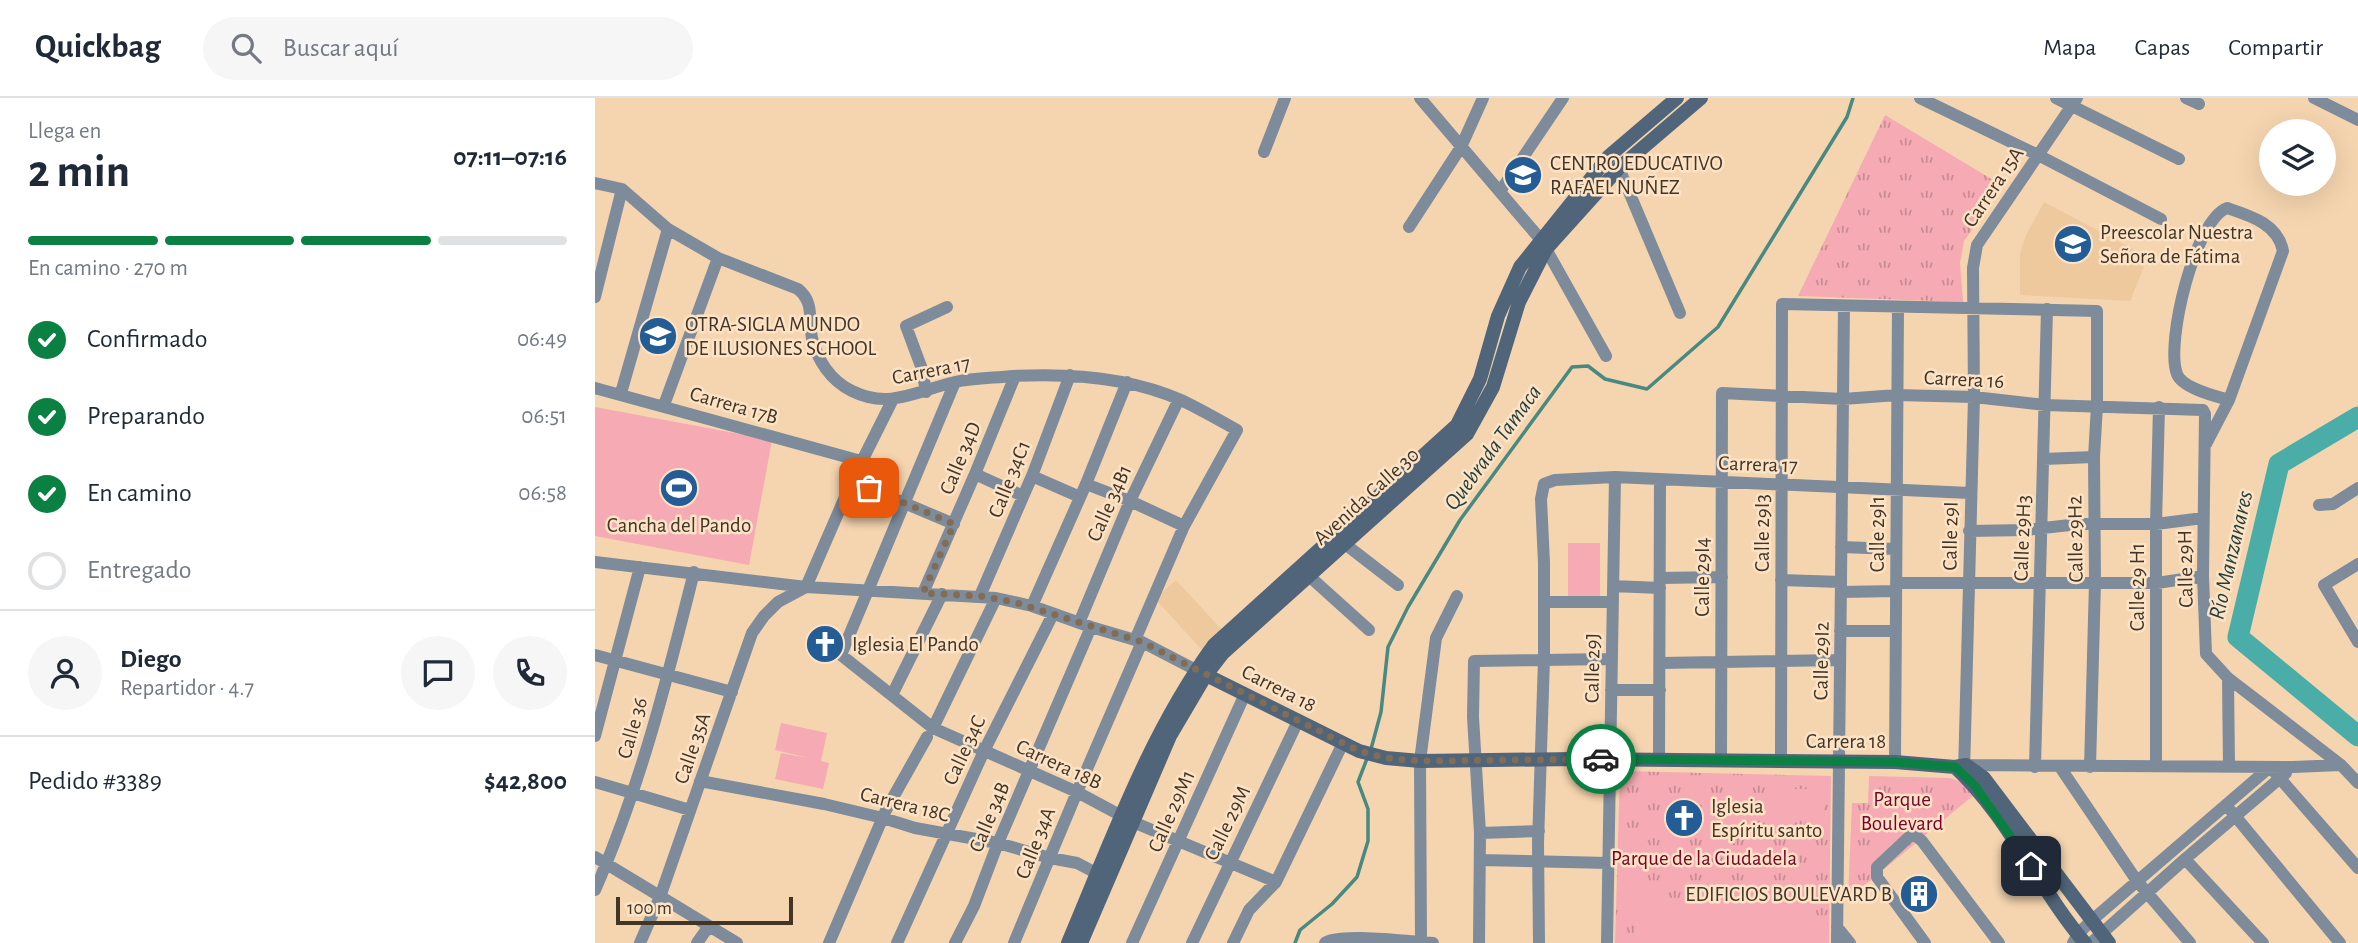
<!DOCTYPE html>
<html lang="es">
<meta charset="utf-8">
<style>
body{margin:0;font-family:"Alegreya Sans",sans-serif;background:#f6f6f7;color:#1f2937;height:100vh;display:flex;flex-direction:column;font-size:26px;white-space:nowrap}
*{box-sizing:border-box;margin:0}
p{font-size:23px;color:#747a83}
.icon{flex:none;width:38px;height:38px;fill:none;stroke:currentColor;stroke-width:2;stroke-linecap:round;stroke-linejoin:round}
.map{position:relative;flex:1;overflow:hidden}
.details{display:flex;flex-direction:column;background:#fff;width:595px}
.details>*{flex:none}
.controls{position:absolute;left:1664px;top:21px;display:grid;gap:14px}
.controls a{display:grid;place-items:center;width:77px;height:77px;border-radius:50%;background:#fff;box-shadow:0 7px 28px #0002;font-size:35px}
.scale{position:absolute;left:21px;bottom:18px;width:177px;box-sizing:border-box;padding-left:7px;border:4px solid #423526;border-top:0;font-size:19px;line-height:24px;white-space:nowrap;color:#423526;-webkit-text-stroke:5px #fde3c5;paint-order:stroke}
.pin{position:absolute;display:grid;place-items:center;width:60px;height:60px;color:#fff;margin:-30px;border-radius:14px;box-shadow:0 4px 10px #0006}
.courier{position:absolute;display:grid;place-items:center;width:70px;height:70px;margin:-35px;border:5px solid #0b8043;border-radius:50%;background:#fff;color:#222;box-shadow:0 2px 9px #0007}
.summary em{font-style:normal;font-weight:700}
.summary div{display:flex;flex-direction:column-reverse}
.summary{display:flex;align-items:center;justify-content:space-between;height:119px;padding:0 28px}
h1{font-size:46px;font-weight:700;line-height:52px}
.bar{display:grid;grid-template-columns:repeat(4,1fr);gap:10px 7px;align-content:center;height:84px;padding:0 28px}
.bar i{height:9px;border-radius:5px;background:#e0e1e3}
.bar .active{background:#0b8043}
.bar p{grid-column:span 4}
.line{display:flex;align-items:center;gap:18px;padding:0 28px;border-top:2px solid #e0e1e3}
.line div{flex:1}
.round{display:grid;place-items:center;flex:none;width:74px;height:74px;border-radius:37px;background:#f6f6f7}
ol{padding:0 28px;list-style:none}
li{display:flex;align-items:center;gap:21px;height:77px}
li p{margin-inline-start:auto}
li .icon{padding:7px;border-radius:50%;background:#0b8043;color:#fff;stroke-width:4}
li:last-child{color:#747a83}
li i{width:38px;height:38px;border:4px solid #e0e1e3;border-radius:50%}
header{display:flex;align-items:center;gap:42px;box-sizing:border-box;height:98px;padding:0 35px;background:#fff;border-bottom:2px solid #e0e1e3}
header strong{font-size:33px}
nav{display:flex;gap:38px;margin-inline-start:auto;font-size:24px}
.search{width:490px;height:63px;background:#f6f6f7;display:flex;align-items:center;gap:18px;box-sizing:border-box;padding:0 24px;border-radius:38px;color:#747a83;font-size:26px}
main{display:flex;flex:1;min-height:0}
.map>svg:first-child{display:block}
</style>
<header>
<strong>Quickbag</strong>
<div class="search"><svg class="icon" aria-label="search" viewBox="0 0 24 24"><circle cx="10" cy="10" r="6"/><path d="M15 15l6 6"/></svg>Buscar aquí</div>
<nav><a>Mapa</a><a>Capas</a><a>Compartir</a></nav>
</header>
<main>
<section class="details">
<div class="summary"><div><h1>2 min</h1><p>Llega en</p></div><em>07:11–07:16</em></div>
<div class="bar"><i class="active"></i><i class="active"></i><i class="active"></i><i></i><p>En camino · 270 m</p></div>
<ol>
<li><svg class="icon" aria-label="check" viewBox="0 0 24 24"><path d="M5 12l5 5 9-10"/></svg>Confirmado<p>06:49</p></li>
<li><svg class="icon" aria-label="check" viewBox="0 0 24 24"><path d="M5 12l5 5 9-10"/></svg>Preparando<p>06:51</p></li>
<li><svg class="icon" aria-label="check" viewBox="0 0 24 24"><path d="M5 12l5 5 9-10"/></svg>En camino<p>06:58</p></li>
<li><i></i>Entregado</li>
</ol>
<div class="line" style="height:126px"><a class="round"><svg class="icon" aria-label="person" viewBox="0 0 24 24"><circle cx="12" cy="8" r="4"/><path d="M4 21q1-7 8-7t8 7"/></svg></a><div><b>Diego</b><p>Repartidor · 4.7</p></div><a class="round"><svg class="icon" aria-label="chat" viewBox="0 0 24 24"><path d="M4 5h16v11H9l-5 4z"/></svg></a><a class="round"><svg class="icon" aria-label="phone" viewBox="0 0 24 24"><path d="M5 4h4l2 5-3 2q2 4 5 5l2-3 5 2v4C11 20 4 13 5 4z"/></svg></a></div>
<div class="line" style="height:91px"><div>Pedido #3389</div><b>$42,800</b></div>
</section>
<div class="map">
<svg width="1763" height="845" viewBox="0 0 1763 845">
<defs>
<pattern id="grass-tufts" width="24" height="20" patternUnits="userSpaceOnUse" patternTransform="scale(1.75)"><rect width="24" height="20" fill="#f5aab4"/><path d="M3 7l-1-3M5 7V3M7 7l1-3M15 17l-1-3M17 17v-4M19 17l1-3" fill="none" stroke="#c88b92"/></pattern>
</defs>
<rect width="100%" height="100%" fill="#f5d5af"/>
<path fill="#eec99e" d="M1449,104L1553,159L1535,203L1425,197V155L1431,137Z
M581,482L629,534L608,553L560,501Z"/>
<path fill="url(#grass-tufts)" d="M1290,17L1408,88L1369,143L1365,165L1368,204L1203,198Z
M1025,673L1236,678L1234,845H1020Z
M1274,678L1355,680L1372,686L1380,696L1253,801L1257,705H1273Z"/>
<path fill="#f5aab4" d="M0,309L177,342L154,467L0,438Z
M973,445H1005V498L973,499Z
M186,625L232,635L226,663L234,665L228,691L180,681L186,655L214,660L180,652Z
M1320,686L1336,706L1297,738L1280,717Z
M1177,691H1229V722H1177Z
M1110,703L1131,732L1110,765Z
M1032,784H1078V789H1066L1065,806H1031C1021,800 1025,790 1032,784Z
M1039,810H1217V845H1039Z"/>
<g fill="none" stroke-linecap="round" stroke-linejoin="round">
<path stroke="#488981" stroke-width="3.5" d="M776,651L786,614L793,549L813,509L865,422L977,269L993,268L1010,281L1052,291L1123,229L1252,19L1258,0
M700,845L705,832L737,806L762,779L773,743V711L763,684L773,658"/>
<path stroke="#4aada8" stroke-width="21" d="M1763,319L1684,366L1643,539L1763,638"/>
<path stroke="#7d8b9a" stroke-width="12" d="M825,0L946,142L1011,258
M1325,0L1443,57L1566,121
M1461,0L1584,61
M1591,0L1604,6
M1719,0L1763,22
M669,54L690,0
M1019,64L1024,70L1085,215
M0,85L27,91L73,131L123,160L203,191C220,205 213,221 217,240C222,262 236,283 257,293C295,312 324,292 360,284C378,280 400,280 418,278C475,275 534,279 586,302C605,311 624,322 642,332L589,428L540,542
M906,92L968,0
M814,129L866,49L888,0
M0,199L27,91
M360,284L246,557L338,630L482,694L538,724L681,784
M0,290L266,363
M331,294L327,271L311,228L352,209
M26,295L73,131
M69,307L123,160
M1611,346L1634,302L1688,153C1683,126 1656,118 1632,110C1600,122 1570,245 1582,276C1587,290 1620,298 1634,302
M1448,361L1499,359
M380,376L428,398
M437,378L485,399
M257,383L359,426
M491,386L535,403L589,428
M1724,407L1738,406L1763,390
M1374,433L1431,432L1484,426H1561L1608,420
M750,446L803,487
M1246,449L1301,451
M0,464L211,489L401,500L437,508L496,529L547,544L601,572
M1763,466L1729,487L1763,544
M714,478L774,532
M1065,480L1127,479
M1186,482L1246,484
M1301,485H1562L1608,478
M1018,488L1065,490
M1246,494L1301,493
M328,495L380,376L420,278
M385,498L437,378L475,277
M949,504H1017
M437,508L491,386L532,284
M484,525L535,403L584,301
M1245,533H1301
M0,557L137,594
M1065,565L1245,562
M1633,580L1634,668
M1016,592H1065
M297,597L347,496
M338,630L401,500
M0,638L45,469
M1064,662L1065,381
M1126,663L1127,295L1248,301L1302,297L1379,299L1450,307L1608,312L1610,316L1608,478L1611,556L1633,580L1746,667L1763,685
M1186,664L1187,206L1502,213V307L1499,359L1500,484L1495,669
M1300,664L1303,209
M1371,667L1698,669L1746,667
M1561,668V426L1564,309
M1440,669L1452,211
M1465,669L1542,783L1595,845
M1369,675L1379,299L1378,170L1382,147L1482,0
M105,683L229,706L288,720L320,730L403,745L455,760L482,765L503,776
M0,684L95,712
M1636,713L1745,845
M885,735L944,733
M0,759L142,845
M1590,761L1668,845
M885,762L1013,765
M0,792C45,690 72,582 99,474
M1242,829L1255,845
M45,845L65,799L157,535L169,518L183,504L211,489L257,383L298,301
M102,845L114,828
M234,845L291,712L332,639
M302,845L389,653L458,516
M360,845L379,808L403,745L496,529
M419,845L482,694L547,544
M537,845L650,596
M597,845L703,623
M638,845L654,812L681,784L748,645
M730,845C742,834 818,844 838,845
M826,845L825,663L841,540L862,498
M884,845L885,735L878,619L879,563L1017,561
M944,845L943,745L949,561V465L946,401L949,386L960,382L1020,379L1375,395
M1012,845L1020,379
M1242,845L1249,208
M1330,845L1282,779V769L1315,738H1321L1327,743L1404,845
M1478,845L1483,836L1496,823L1675,669L1763,770
M1496,845L1590,761L1691,675"/>
<path stroke="#51657a" stroke-width="14" d="M603,573L764,653L791,660L825,663L979,661L1300,664L1360,669L1371,667L1389,680L1514,845
M1360,669C1414,719 1443,790 1490,845
M473,845C516,744 554,636 619,547L862,327L885,281L903,218L925,169L1014,58L1082,0
M486,845L575,638L611,577L628,555L872,336L898,289L924,204L951,151L1024,70L1106,0"/>
</g>
<g fill="none" stroke-linecap="round" stroke-linejoin="round">
<path stroke="#816d56" stroke-width="7" stroke-dasharray="0 12.6" d="M274,390L359,426L328,495L385,498L419,504L547,544L764,653L791,660L825,663L1006,661"/>
<path stroke="#0b8043" stroke-width="9" d="M1006,661L1300,664L1360,669L1380,688L1436,768"/>
</g>
<defs>
<g id="school-disc" transform="scale(2.0125)"><circle r="9.5" fill="#245d95" stroke="#fde3c5"/><path d="M0-5L7-2L0 1L-7-2ZM-4 1L0 2.5L4 1V4Q0 6-4 4Z" fill="#fff"/></g>
<g id="stadium-disc" transform="scale(2.0125)"><circle r="9.5" fill="#245d95" stroke="#fde3c5"/><path d="M0-5a6.5 5 0 1 0 0 10a6.5 5 0 1 0 0-10ZM-3.5-1.8h7v3.6h-7Z" fill="#fff"/></g>
<g id="church-disc" transform="scale(2.0125)"><circle r="9.5" fill="#245d95" stroke="#fde3c5"/><path d="M-1.2-6h2.4v3.5h3.3v2.4h-3.3V6h-2.4V-.1h-3.3v-2.4h3.3Z" fill="#fff"/></g>
<g id="building-disc" transform="scale(2.0125)"><circle r="9.5" fill="#245d95" stroke="#fde3c5"/><path d="M-4-6H4V6H1V3H-1V6H-4ZM-2.5-4.3h1.7v1.8h-1.7ZM.8-4.3h1.7v1.8H.8ZM-2.5-1h1.7V.8h-1.7ZM.8-1h1.7V.8H.8Z" fill="#fff"/></g>
</defs>
<g fill-rule="evenodd">
<use href="#school-disc" x="928" y="77"/>
<use href="#school-disc" x="1478" y="146"/>
<use href="#school-disc" x="63" y="238"/>
<use href="#stadium-disc" x="84" y="390"/>
<use href="#church-disc" x="230" y="546"/>
<use href="#church-disc" x="1089" y="720"/>
<use href="#building-disc" x="1324" y="796"/>
</g>
<g text-anchor="middle" stroke-width="5" stroke-linejoin="round" paint-order="stroke">
<g font-size="21" fill="#423526" stroke="#fde3c5" text-anchor="start">
<text x="955" y="72">CENTRO EDUCATIVO<tspan x="955" dy="24">RAFAEL NUÑEZ</tspan></text>
<text x="1505" y="141">Preescolar Nuestra<tspan x="1505" dy="24">Señora de Fátima</tspan></text>
<text x="90" y="233">OTRA-SIGLA MUNDO<tspan x="90" dy="24">DE ILUSIONES SCHOOL</tspan></text>
<text x="84" y="434" text-anchor="middle">Cancha del Pando</text>
<text x="257" y="553">Iglesia El Pando</text>
<text x="1116" y="715">Iglesia<tspan x="1116" dy="24">Espíritu santo</tspan></text>
<text x="1297" y="803" text-anchor="end">EDIFICIOS BOULEVARD B</text>
</g>
<g font-size="21" fill="#423526" stroke="#fde3c5">
<text transform="translate(1398 89) rotate(-56)" y="7">Carrera 15A</text>
<text transform="translate(336 272) rotate(-11)" y="7">Carrera 17</text>
<text transform="translate(1369 281) rotate(3)" y="7">Carrera 16</text>
<text transform="translate(139 307) rotate(16)" y="7">Carrera 17B</text>
<text transform="translate(365 360) rotate(-67)" y="7">Calle 34D</text>
<text transform="translate(1163 366) rotate(2)" y="7">Carrera 17</text>
<text transform="translate(414 381) rotate(-68)" y="7">Calle 34C1</text>
<text transform="translate(771 398) rotate(-42)" y="7">Avenida Calle 30</text>
<text transform="translate(514 405) rotate(-66)" y="7">Calle 34B1</text>
<text transform="translate(1167 435) rotate(-90)" y="7">Calle 29I3</text>
<text transform="translate(1282 436) rotate(-90)" y="7">Calle 29I1</text>
<text transform="translate(1355 438) rotate(-89)" y="7">Calle 29I</text>
<text transform="translate(1427 440) rotate(-88)" y="7">Calle 29H3</text>
<text transform="translate(1480 441) rotate(-91)" y="7">Calle 29H2</text>
<text transform="translate(1590 471) rotate(-91)" y="7">Calle 29H</text>
<text transform="translate(1107 479) rotate(-90)" y="7">Calle 29I4</text>
<text transform="translate(1542 489) rotate(-90)" y="7">Calle 29 H1</text>
<text transform="translate(1226 563) rotate(-89)" y="7">Calle 29I2</text>
<text transform="translate(997 570) rotate(-89)" y="7">Calle 29J</text>
<text transform="translate(684 590) rotate(27)" y="7">Carrera 18</text>
<text transform="translate(37 630) rotate(-74)" y="7">Calle 36</text>
<text x="1251" y="650">Carrera 18</text>
<text transform="translate(97 650) rotate(-71)" y="7">Calle 35A</text>
<text transform="translate(369 652) rotate(-65)" y="7">Calle 34C</text>
<text transform="translate(464 666) rotate(25)" y="7">Carrera 18B</text>
<text transform="translate(310 706) rotate(14)" y="7">Carrera 18C</text>
<text transform="translate(576 713) rotate(-66)" y="7">Calle 29M1</text>
<text transform="translate(394 719) rotate(-67)" y="7">Calle 34B</text>
<text transform="translate(632 725) rotate(-64)" y="7">Calle 29M</text>
<text transform="translate(440 745) rotate(-68)" y="7">Calle 34A</text>
</g>
<g font-size="21" fill="#78002b" stroke="#fde3c5">
<text x="1307" y="708">Parque<tspan x="1307" dy="24">Boulevard</tspan></text>
<text x="1109" y="767">Parque de la Ciudadela</text>
</g>
<g font-size="23" font-style="italic" fill="#1f3e3c" stroke="#fde3c5">
<text transform="translate(897 349) rotate(-54)" y="8">Quebrada Tamaca</text>
<text transform="translate(1635 457) rotate(-77)" y="8">Río Manzanares</text>
</g>
</g>
</svg>
<div class="controls">
<a><svg class="icon" aria-label="layers" viewBox="0 0 24 24"><path d="M12 4l9 5-9 5-9-5zM3 14l9 5 9-5"/></svg></a>
</div>
<div class="scale">100 m</div>
<div class="pin" style="left:274px;top:390px;background:#ea580c"><svg class="icon" aria-label="bag" viewBox="0 0 24 24"><path d="M5 8h14l-1 12H6zM9 8a3 3 0 0 1 6 0"/></svg></div>
<div class="pin" style="left:1436px;top:768px;background:#1f2937"><svg class="icon" aria-label="home" viewBox="0 0 24 24"><path d="M3 11l9-7 9 7M6 9v11h12V9"/></svg></div>
<div class="courier" style="left:1006px;top:661px"><svg class="icon" aria-label="car" viewBox="0 0 24 24"><path d="M5 17H2v-5l4-1 3-4h7l3 4 3 1v5h-3M9 17h6M6 11h13"/><circle cx="7" cy="17" r="2"/><circle cx="17" cy="17" r="2"/></svg></div>
</div>
</main>
